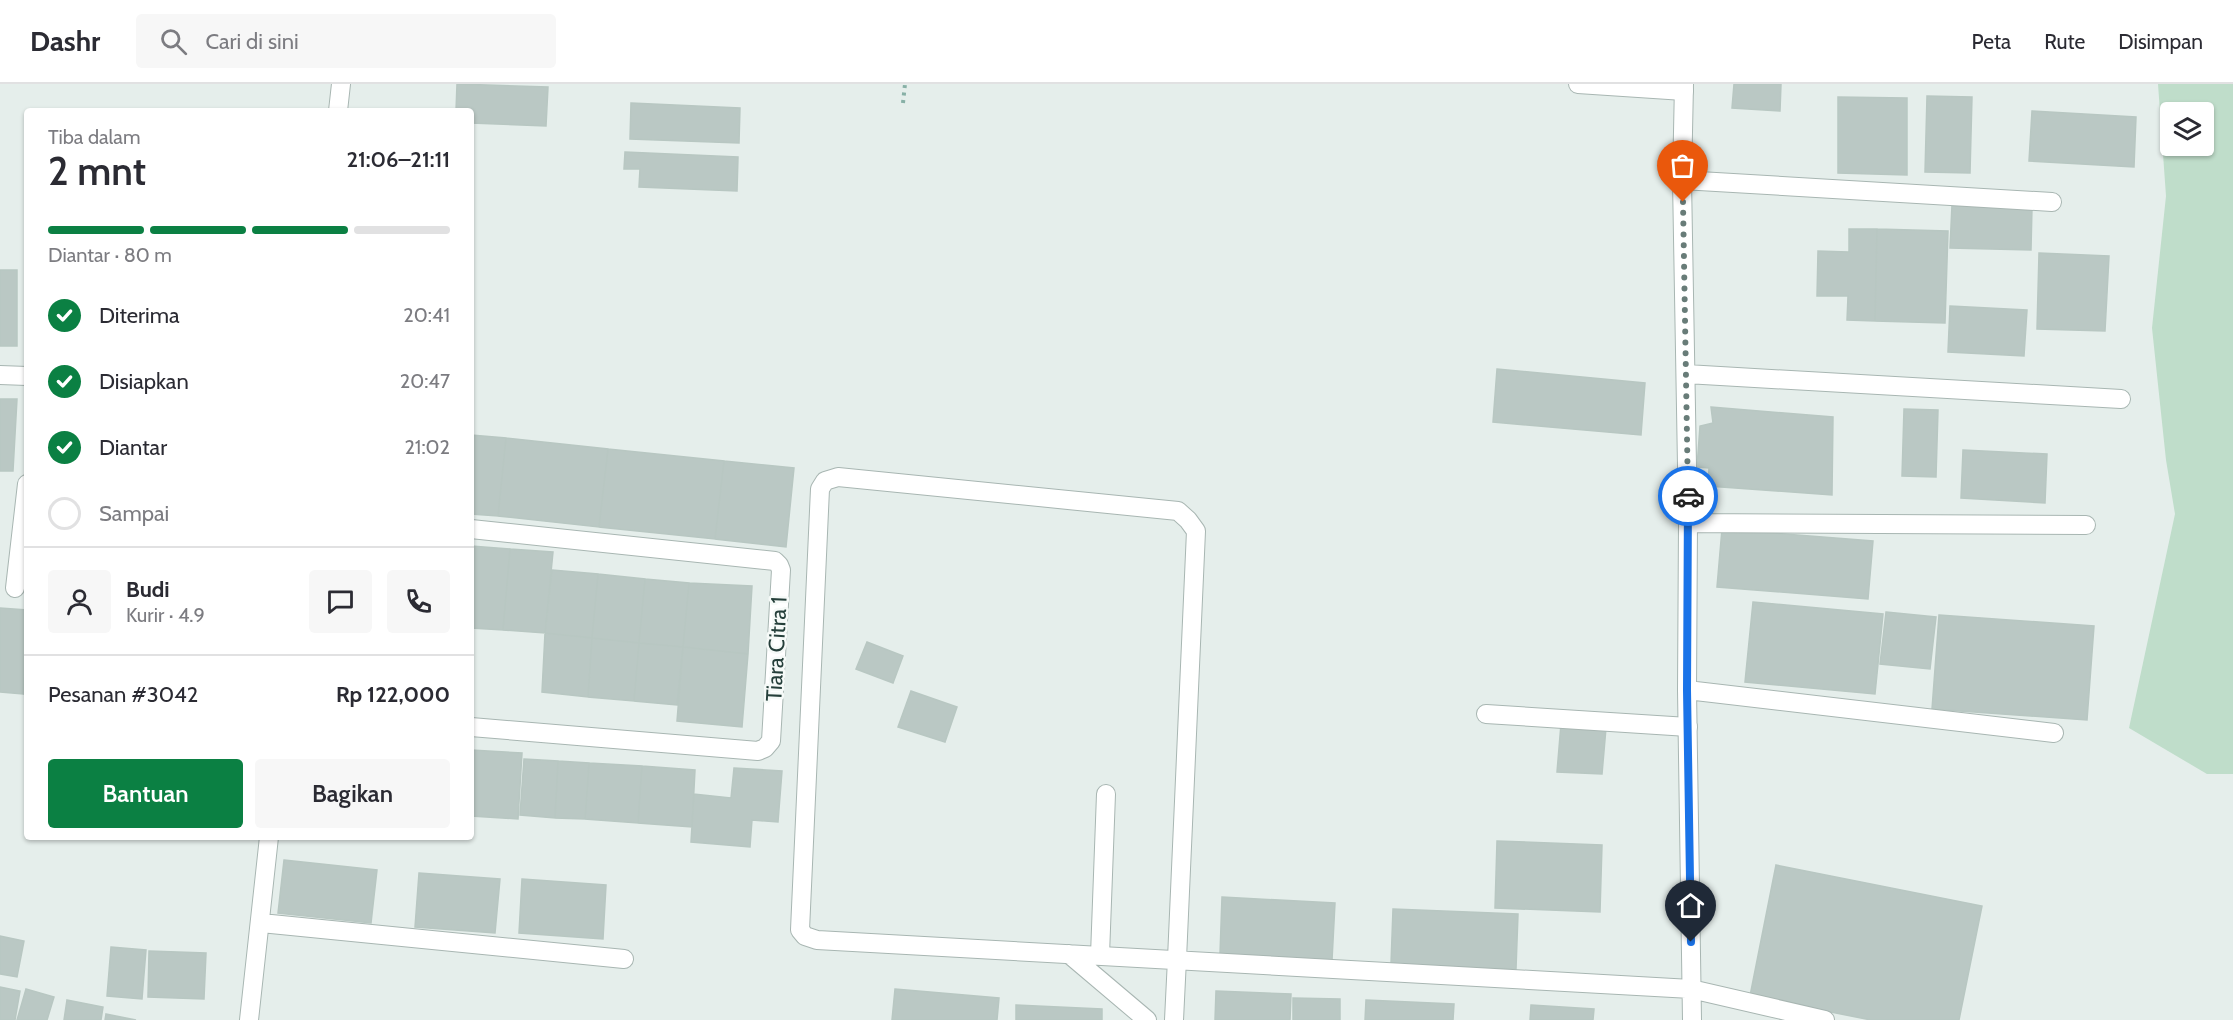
<!DOCTYPE html>
<html lang="id">
<meta charset="utf-8">
<style>
body{margin:0;font-family:Cabin,sans-serif;background:#f7f7f7;color:#2b2b33;height:100vh;display:flex;flex-direction:column;font-size:22px;white-space:nowrap}
*{box-sizing:border-box;margin:0}
p{font-size:20px;color:#7c7c81}
.icon{flex:none;width:33px;height:33px;fill:none;stroke:currentColor;stroke-width:2;stroke-linecap:round;stroke-linejoin:round}
.map{position:relative;flex:1;overflow:hidden}
.side{position:absolute;left:24px;top:24px;width:450px;height:732px;display:flex;flex-direction:column;background:#fff;border-radius:6px;box-shadow:0 2px 4px #0004}
.side>*{flex:none}
.controls{position:absolute;left:2160px;top:18px;display:grid;gap:12px}
.controls a{display:grid;place-items:center;width:54px;height:54px;border-radius:6px;background:#fff;box-shadow:0 2px 4px #0004;font-size:30px}
.pin{position:absolute;display:grid;place-items:center;width:51px;height:51px;color:#fff;margin:-62px -26px;border-radius:50% 50% 50% 0;rotate:-45deg;box-shadow:0 0 6px #0007}
.pin .icon{rotate:45deg}
.courier{position:absolute;display:grid;place-items:center;width:60px;height:60px;margin:-30px;border:4px solid #1a73e8;border-radius:50%;background:#fff;color:#222;box-shadow:0 2px 8px #0007}
.overview em{font-style:normal;font-weight:600}
.overview div{display:flex;flex-direction:column-reverse}
.overview{display:flex;align-items:center;justify-content:space-between;height:102px;padding:0 24px}
h1{font-size:39px;font-weight:600;line-height:45px}
.bar{display:grid;grid-template-columns:repeat(4,1fr);gap:9px 6px;align-content:center;height:72px;padding:0 24px}
.bar i{height:8px;border-radius:4px;background:#e1e1e2}
.bar .active{background:#0b8043}
.bar p{grid-column:span 4}
.line{display:flex;align-items:center;gap:15px;padding:0 24px;border-top:2px solid #e1e1e2}
.line div{flex:1}
.round{display:grid;place-items:center;flex:none;width:63px;height:63px;border-radius:6px;background:#f7f7f7}
ol{padding:0 24px;list-style:none}
li{display:flex;align-items:center;gap:18px;height:66px}
li p{margin-inline-start:auto}
li .icon{padding:6px;border-radius:50%;background:#0b8043;color:#fff;stroke-width:4}
li:last-child{color:#7c7c81}
li i{width:33px;height:33px;border:3px solid #e1e1e2;border-radius:50%}
.button{display:flex;gap:12px;margin-top:auto;padding:12px 24px}
.button a{flex:1;height:69px;border-radius:6px;background:#0b8043;color:#fff;font-size:24px;font-weight:600;line-height:69px;text-align:center}
.button a+a{background:#f7f7f7;color:#2b2b33}
header{display:flex;align-items:center;gap:36px;box-sizing:border-box;height:84px;padding:0 30px;background:#fff;border-bottom:2px solid #e1e1e2}
header strong{font-size:28px}
nav{display:flex;gap:33px;margin-inline-start:auto;font-size:21px}
.search{width:420px;height:54px;background:#f7f7f7;display:flex;align-items:center;gap:15px;box-sizing:border-box;padding:0 21px;border-radius:6px;color:#7c7c81;font-size:22px}
.map>svg:first-child{display:block}
</style>
<header>
<strong>Dashr</strong>
<div class="search"><svg class="icon" aria-label="search" viewBox="0 0 24 24"><circle cx="10" cy="10" r="6"/><path d="M15 15l6 6"/></svg>Cari di sini</div>
<nav><a>Peta</a><a>Rute</a><a>Disimpan</a></nav>
</header>
<div class="map">
<svg width="2233" height="936" viewBox="0 0 2233 936">
<rect width="100%" height="100%" fill="#e5eeeb"/>
<path fill="#bfddca" fill-rule="evenodd" d="M2158,0H2233V690H2207L2129,644L2175,430L2166,376L2152,244L2166,112ZM2170,28H2204V62H2170Z"/>
<path fill="#bac8c4" stroke="#b8c7c2" stroke-width="1.5" d="M457,0L548,3L546,42L471,39V27H456Z
M1734,0H1781L1780,27L1732,24Z
M1927,12L1972,13L1970,89L1925,88Z
M1838,13L1907,14V91L1838,89Z
M631,19L740,24L739,59L630,55Z
M2032,27L2136,33L2134,83L2029,77Z
M625,68L738,73L737,107L639,103L640,85H624Z
M1952,121L2032,123L2031,166L1950,164Z
M1849,145H1877L1875,237L1847,236L1848,212H1817L1818,167L1849,168Z
M1877,145L1948,147L1945,239L1875,237Z
M2039,169L2109,172L2105,247L2037,245Z
M0,186H17V262H0Z
M1950,222L2027,226L2024,272L1948,268Z
M1497,285L1645,299L1641,351L1493,338Z
M0,315H17L13,387H0Z
M1711,323L1833,333L1832,411L1708,402L1709,384L1697,383L1700,342L1713,339Z
M1904,325L1938,326L1936,393L1902,392Z
M471,351L506,354L498,432L471,430Z
M506,354L608,365L599,443L498,432Z
M608,365L724,377L715,455L599,443Z
M1963,366L2047,370L2045,419L1961,414Z
M724,377L794,384L786,463L715,455Z
M1722,445L1873,457L1868,515L1717,503Z
M471,462L510,465L503,546L471,544Z
M510,465L553,468L545,549L503,546Z
M552,486L598,490L592,554L545,549Z
M598,490L645,495L639,559L592,554Z
M645,495L689,499L683,563L639,559Z
M689,499L752,502L748,570L683,563Z
M1753,518L1883,530L1875,610L1745,598Z
M0,524L27,526V563L23,610L0,608Z
M1886,528L1936,533L1930,585L1880,580Z
M1939,531L2094,542L2087,636L1932,625Z
M545,549L592,554L588,613L542,608Z
M592,554L639,559L634,617L588,613Z
M867,558L903,572L893,599L856,585Z
M639,559L683,563L677,621L634,617Z
M27,563V611L23,610Z
M683,563L748,570L742,643L677,637Z
M911,607L957,623L945,658L898,643Z
M1561,640L1606,644L1602,690L1557,688Z
M471,666L522,669L518,735L471,732Z
M524,675L558,677L555,734L520,731Z
M558,677L589,679L585,735L555,734Z
M589,679L642,682L638,739L585,735Z
M642,682L695,686L692,743L638,739Z
M734,684L782,687L778,738L752,736L750,763L691,758L694,710L731,714Z
M1497,757L1602,761L1600,828L1495,824Z
M284,776L377,786L371,839L278,829Z
M1776,781L1982,822L1959,936H1871L1750,912Z
M419,789L500,795L495,849L415,843Z
M522,795L606,801L603,855L519,849Z
M1222,813L1335,819L1332,876L1220,870Z
M1393,825L1518,830L1516,885L1391,880Z
M0,852L24,857L17,893L0,890Z
M111,863L146,866L142,915L107,912Z
M149,867L206,869L204,915L148,913Z
M0,903L20,907L15,936H0Z
M26,905L54,913L47,936H17Z
M895,905L999,914L997,936H892Z
M1216,907L1291,910L1290,936H1215Z
M1293,914L1340,915V936H1293Z
M67,916L103,923L101,936H64Z
M1366,916L1454,920L1453,936H1365Z
M1016,921L1102,925V936H1016Z
M1531,921L1594,925L1593,936H1530Z
M106,930L136,936H105Z"/>
<g fill="none" stroke-linecap="round" stroke-linejoin="round">
<g stroke="#a8b6b2" stroke-width="20">
<path id="lane" d="M1578,0L1684,7
M1486,630L1688,643
M1100,871L1106,710"/>
</g>
<g stroke="#a8b6b2" stroke-width="20">
<path id="street" d="M1684,0L1682,96L1688,439L1687,606L1692,936
M338,27L341,0
M1682,96L2052,118
M1686,290L2121,315
M0,291L27,292
M1688,439L2086,441
M471,445L775,477L779,481L781,486L771,657L765,664L758,667L471,643
M15,504L27,400
M1687,606L2054,649
M261,839L624,875
M1069,870L1147,936
M249,936L269,753
M1174,936L1177,875L1196,447L1188,436L1178,427L838,393L825,397L820,405L800,846L805,852L817,856L1691,905L1825,936"/>
</g>
<path stroke="#87b0a6" stroke-width="4" stroke-dasharray="3 4.5" stroke-linecap="butt" d="M903,19L905,0"/>
<use href="#lane" stroke="#fff" stroke-width="18"/>
<use href="#street" stroke="#fff" stroke-width="18"/>
</g>
<g fill="none" stroke-linecap="round" stroke-linejoin="round">
<path stroke="#687c78" stroke-width="6" stroke-dasharray="0 10.8" d="M1683,118L1688,412"/>
<path stroke="#1a73e8" stroke-width="8" d="M1688,412L1687,606L1691,858"/>
</g>
<g text-anchor="middle" stroke-width="5" stroke-linejoin="round" paint-order="stroke">
<g font-size="22" fill="#253f3a" stroke="#f6faf8">
<text transform="translate(776 565) rotate(-87)" y="8">Tiara Citra 1</text>
</g>
</g>
</svg>
<div class="controls">
<a><svg class="icon" aria-label="layers" viewBox="0 0 24 24"><path d="M12 4l9 5-9 5-9-5zM3 14l9 5 9-5"/></svg></a>
</div>
<div class="pin" style="left:1683px;top:118px;background:#ea580c"><svg class="icon" aria-label="bag" viewBox="0 0 24 24"><path d="M5 8h14l-1 12H6zM9 8a3 3 0 0 1 6 0"/></svg></div>
<div class="pin" style="left:1691px;top:858px;background:#1f2937"><svg class="icon" aria-label="home" viewBox="0 0 24 24"><path d="M3 11l9-7 9 7M6 9v11h12V9"/></svg></div>
<div class="courier" style="left:1688px;top:412px"><svg class="icon" aria-label="car" viewBox="0 0 24 24"><path d="M5 17H2v-5l4-1 3-4h7l3 4 3 1v5h-3M9 17h6M6 11h13"/><circle cx="7" cy="17" r="2"/><circle cx="17" cy="17" r="2"/></svg></div>
<section class="side">
<div class="overview"><div><h1>2 mnt</h1><p>Tiba dalam</p></div><em>21:06–21:11</em></div>
<div class="bar"><i class="active"></i><i class="active"></i><i class="active"></i><i></i><p>Diantar · 80 m</p></div>
<ol>
<li><svg class="icon" aria-label="check" viewBox="0 0 24 24"><path d="M5 12l5 5 9-10"/></svg>Diterima<p>20:41</p></li>
<li><svg class="icon" aria-label="check" viewBox="0 0 24 24"><path d="M5 12l5 5 9-10"/></svg>Disiapkan<p>20:47</p></li>
<li><svg class="icon" aria-label="check" viewBox="0 0 24 24"><path d="M5 12l5 5 9-10"/></svg>Diantar<p>21:02</p></li>
<li><i></i>Sampai</li>
</ol>
<div class="line" style="height:108px"><a class="round"><svg class="icon" aria-label="person" viewBox="0 0 24 24"><circle cx="12" cy="8" r="4"/><path d="M4 21q1-7 8-7t8 7"/></svg></a><div><b>Budi</b><p>Kurir · 4.9</p></div><a class="round"><svg class="icon" aria-label="chat" viewBox="0 0 24 24"><path d="M4 5h16v11H9l-5 4z"/></svg></a><a class="round"><svg class="icon" aria-label="phone" viewBox="0 0 24 24"><path d="M5 4h4l2 5-3 2q2 4 5 5l2-3 5 2v4C11 20 4 13 5 4z"/></svg></a></div>
<div class="line" style="height:78px"><div>Pesanan #3042</div><b>Rp 122,000</b></div>
<div class="button"><a>Bantuan</a><a>Bagikan</a></div>
</section>
</div>
